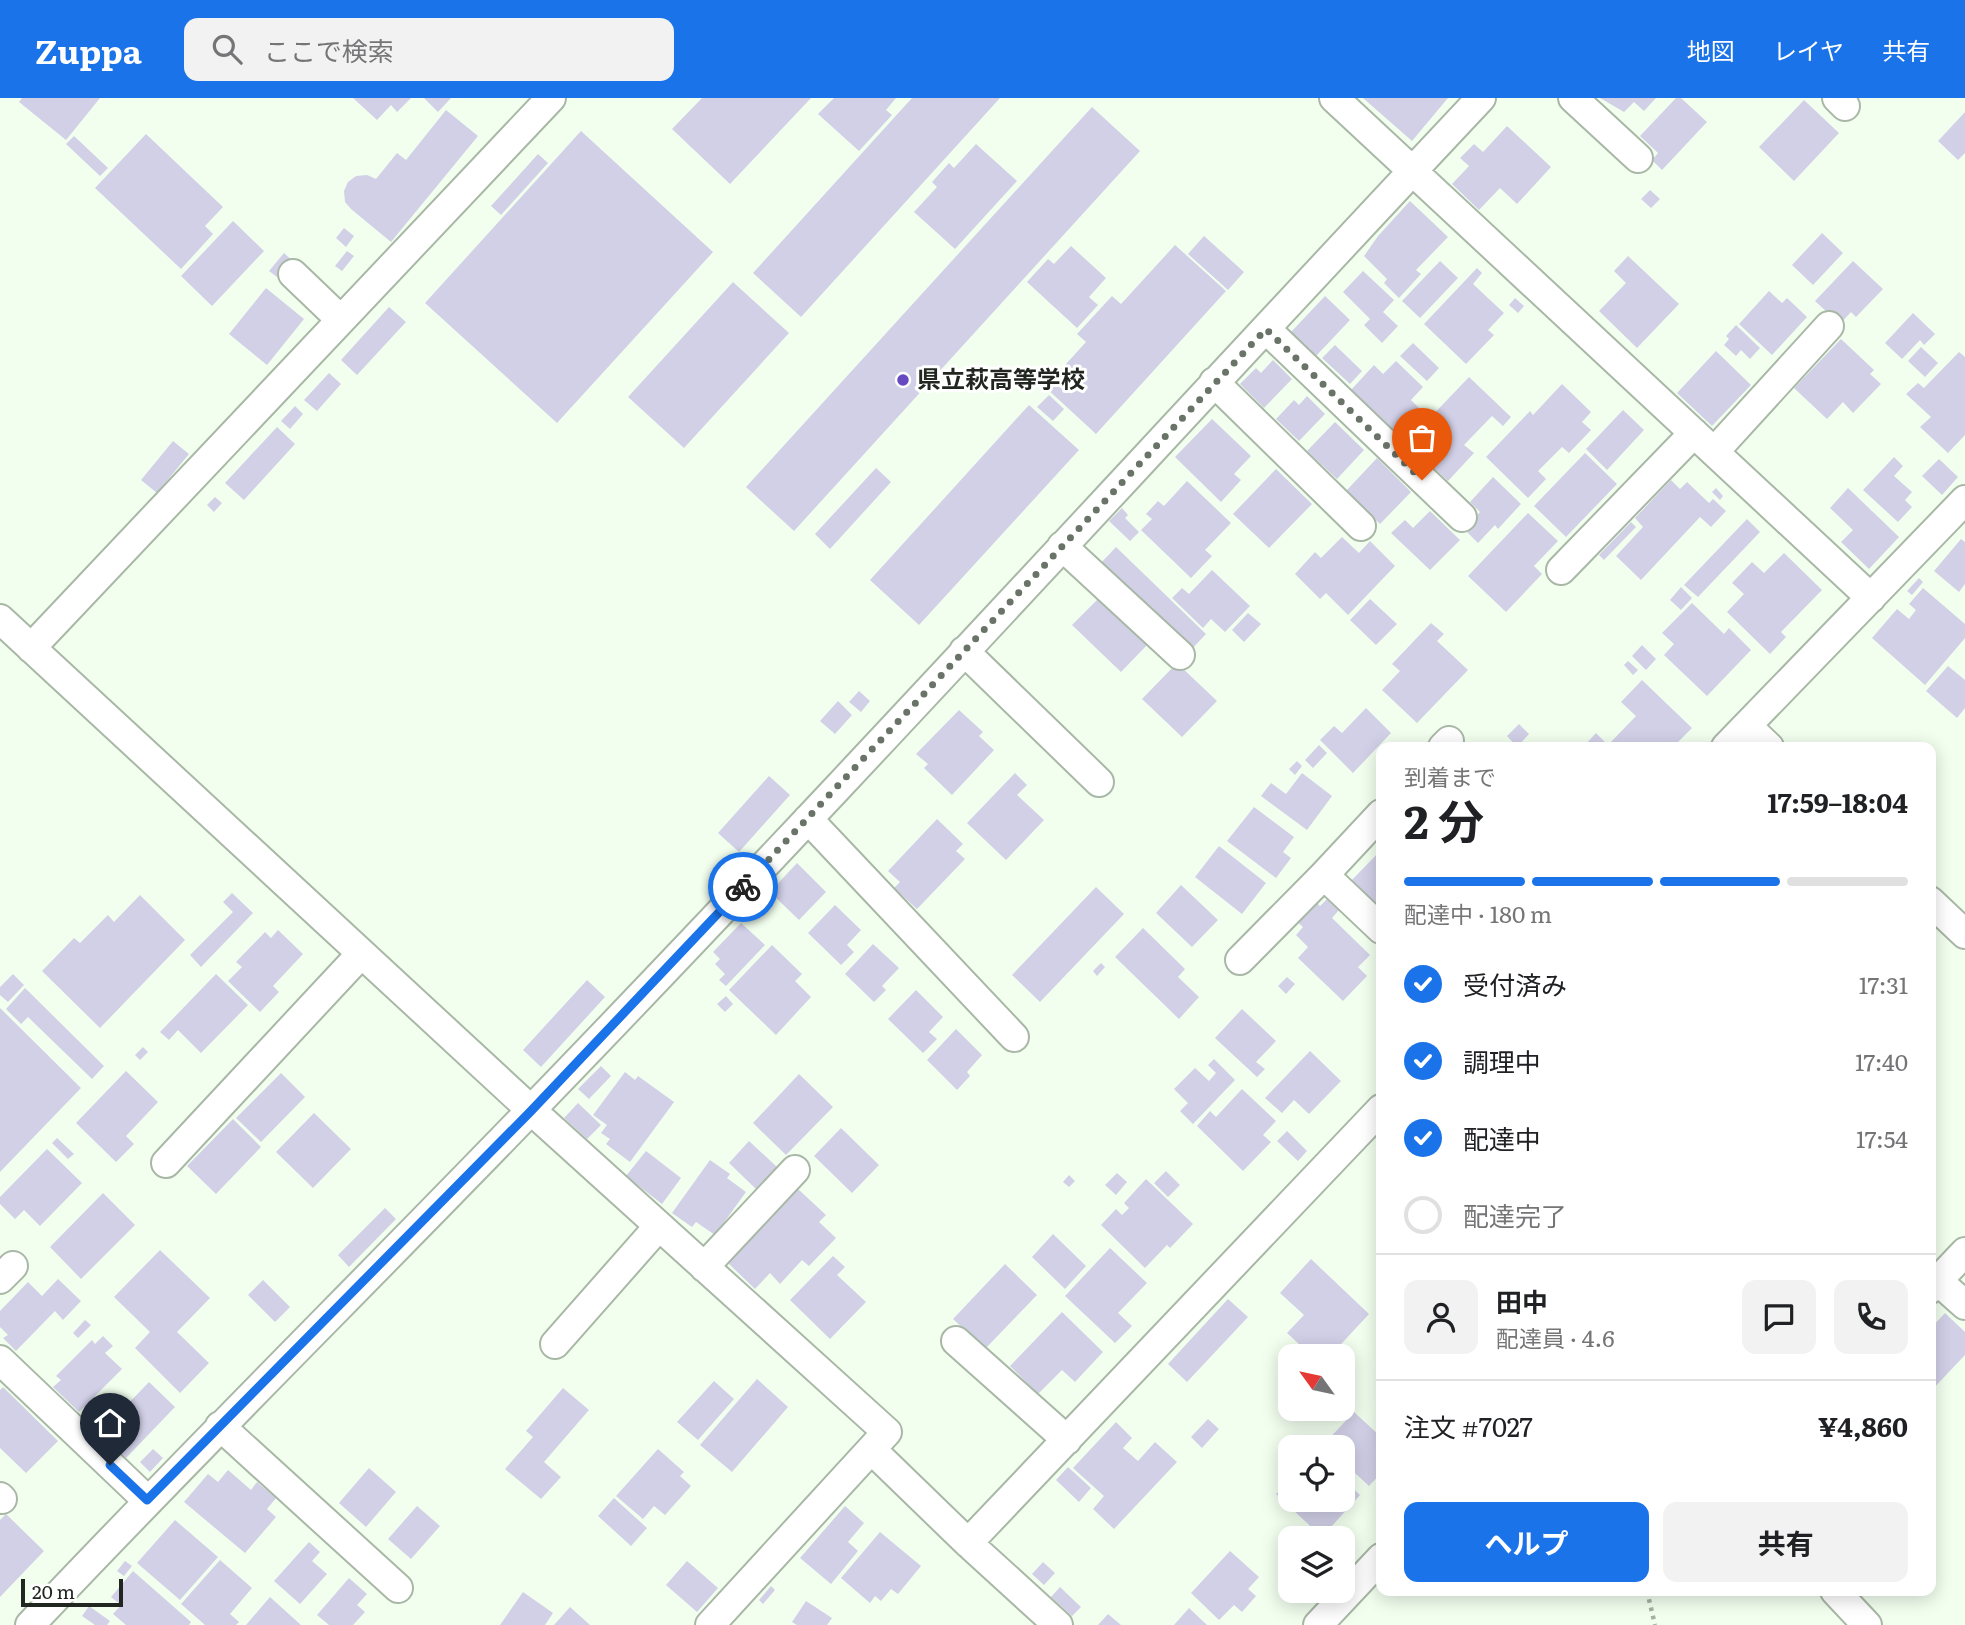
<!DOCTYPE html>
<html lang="ja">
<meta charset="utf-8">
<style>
body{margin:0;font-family:Literata,"Noto Sans JP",serif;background:#f2f2f2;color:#202124;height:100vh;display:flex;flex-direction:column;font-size:26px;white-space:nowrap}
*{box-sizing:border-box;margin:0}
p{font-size:23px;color:#757577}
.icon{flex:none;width:38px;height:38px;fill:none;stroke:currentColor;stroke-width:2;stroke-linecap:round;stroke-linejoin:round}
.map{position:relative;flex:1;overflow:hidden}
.drawer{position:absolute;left:1376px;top:644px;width:560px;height:854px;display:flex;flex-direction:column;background:#fff;border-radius:14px;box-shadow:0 4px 18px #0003}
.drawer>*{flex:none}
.needle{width:46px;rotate:303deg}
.tools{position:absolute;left:1278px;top:1246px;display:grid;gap:14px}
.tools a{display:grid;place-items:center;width:77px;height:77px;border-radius:14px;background:#fff;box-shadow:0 4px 18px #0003;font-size:35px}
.scale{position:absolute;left:21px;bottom:18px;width:102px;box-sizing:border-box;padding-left:7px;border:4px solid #212720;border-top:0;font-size:19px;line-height:24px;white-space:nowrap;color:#212720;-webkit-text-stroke:5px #fff;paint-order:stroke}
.pin{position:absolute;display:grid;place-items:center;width:60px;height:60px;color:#fff;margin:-72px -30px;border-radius:50% 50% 50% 0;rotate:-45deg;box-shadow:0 0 7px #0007}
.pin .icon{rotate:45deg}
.courier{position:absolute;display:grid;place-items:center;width:70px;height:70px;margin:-35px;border:5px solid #1a73e8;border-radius:50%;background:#fff;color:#222;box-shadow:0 2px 9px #0007}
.summary em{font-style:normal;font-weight:700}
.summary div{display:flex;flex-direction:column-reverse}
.summary{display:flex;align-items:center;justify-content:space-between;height:119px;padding:0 28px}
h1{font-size:46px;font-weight:700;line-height:52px}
.bar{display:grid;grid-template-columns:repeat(4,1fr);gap:10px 7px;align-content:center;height:84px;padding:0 28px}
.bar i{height:9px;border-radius:5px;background:#e0e0e0}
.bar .on{background:#1a73e8}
.bar p{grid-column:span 4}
.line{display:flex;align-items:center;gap:18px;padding:0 28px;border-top:2px solid #e0e0e0}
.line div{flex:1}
.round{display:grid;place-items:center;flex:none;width:74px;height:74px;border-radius:14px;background:#f2f2f2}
ol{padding:0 28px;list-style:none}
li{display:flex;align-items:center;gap:21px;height:77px}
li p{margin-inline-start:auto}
li .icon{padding:7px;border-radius:50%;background:#1a73e8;color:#fff;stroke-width:4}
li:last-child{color:#757577}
li i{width:38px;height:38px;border:4px solid #e0e0e0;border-radius:50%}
.action{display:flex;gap:14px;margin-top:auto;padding:14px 28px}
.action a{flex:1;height:80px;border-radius:14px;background:#1a73e8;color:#fff;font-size:28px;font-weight:700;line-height:80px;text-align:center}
.action a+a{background:#f2f2f2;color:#202124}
header{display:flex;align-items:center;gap:42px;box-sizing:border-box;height:98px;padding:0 35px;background:#1a73e8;color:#fff}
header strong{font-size:33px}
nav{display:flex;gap:38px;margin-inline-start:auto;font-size:24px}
.search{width:490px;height:63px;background:#f2f2f2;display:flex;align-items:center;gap:18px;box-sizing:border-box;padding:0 24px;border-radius:14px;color:#757577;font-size:26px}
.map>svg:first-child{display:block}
</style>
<header>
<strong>Zuppa</strong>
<div class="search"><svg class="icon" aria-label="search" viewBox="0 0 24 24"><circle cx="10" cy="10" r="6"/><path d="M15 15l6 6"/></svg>ここで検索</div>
<nav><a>地図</a><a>レイヤ</a><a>共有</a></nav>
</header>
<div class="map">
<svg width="1965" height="1527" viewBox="0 0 1965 1527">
<rect width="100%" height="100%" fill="#f2ffef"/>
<path fill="#d2d0e7" d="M22,0H100L66,42L19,4Z
M353,0H411L397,14L391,7L377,22Z
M424,0H451L438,14Z
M702,0H811L730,86L672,31Z
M834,0H896L886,12L892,17L859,53L818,16Z
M912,0H1000L801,219L753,175Z
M1363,0H1448L1412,43Z
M1600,0H1656L1644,13L1634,4L1624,14Z
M1676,0H1681L1707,24L1662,72L1652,62L1658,55L1640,38Z
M1804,2L1839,35L1794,83L1759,49Z
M1092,9L1140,53L794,433L746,389Z
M446,12L478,38L391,144L351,111L345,104L344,93L348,84L356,78L367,77L376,81L397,55L406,62Z
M1965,14V55L1958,62L1938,43Z
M1507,28L1551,69L1517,106L1500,90L1479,112L1452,86L1469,68L1460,60L1474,46L1483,54Z
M581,33L713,154L557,325L425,205Z
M146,36L223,109L205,128L213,136L181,171L95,90Z
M74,38L108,70L100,78L66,46Z
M976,46L1017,83L955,151L914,114L937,89L932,84L949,65L954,70Z
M538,56L548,65L501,117L491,108Z
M1650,92L1660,101L1651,110L1641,101Z
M1410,103L1448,139L1416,172L1421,176L1399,200L1384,185L1387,181L1364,158L1378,138Z
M233,123L264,153L212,208L181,178Z
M344,130L354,138L346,149L336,140Z
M1822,135L1843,155L1813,187L1792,167Z
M1204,138L1244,174L1228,192L1188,156Z
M1175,147L1226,193L1096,336L1045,289L1086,244L1077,236L1112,198L1121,206Z
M1071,148L1106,180L1089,199L1098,207L1077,230L1027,184L1048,161L1054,166Z
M347,153L354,158L342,173L335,168Z
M284,155L295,165L281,182L269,173Z
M1628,158L1679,206L1637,250L1599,213L1626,185L1614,173Z
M1440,163L1458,180L1420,220L1402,203Z
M1853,163L1883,191L1856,219L1851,214L1840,226L1815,203Z
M1477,170L1482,175L1473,186L1504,215L1488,232L1494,237L1466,266L1424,226Z
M1363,173L1394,202L1383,214L1398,228L1382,245L1364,227L1370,221L1343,194Z
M733,184L789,235L684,350L628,299Z
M266,190L304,221L267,267L229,236Z
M1769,193L1782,205L1787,200L1807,219L1772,257L1739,226Z
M1325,198L1350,222L1316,258L1291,234Z
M1515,200L1524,208L1518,215L1509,207Z
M389,209L406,224L357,277L341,262Z
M1913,215L1935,236L1924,247L1920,242L1902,261L1885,245Z
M1736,227L1760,250L1750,261L1741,252L1736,258L1724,247L1729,241L1726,238Z
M1841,241L1874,272L1870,276L1881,286L1853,315L1843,304L1827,321L1794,290Z
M1413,245L1439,270L1427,283L1400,258Z
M1335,247L1362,273L1350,286L1322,260Z
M1921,249L1938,265L1925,279L1908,263Z
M1716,253L1751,287L1712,328L1677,295Z
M1959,254L1965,259V337L1948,355L1920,329L1931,319L1906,296L1918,285L1924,290Z
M1273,262L1292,281L1264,310L1240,286L1256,270L1261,275Z
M1396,263L1423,289L1411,302L1420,311L1397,336L1351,292L1374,267L1383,276Z
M329,275L341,286L317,313L304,302Z
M1469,279L1511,319L1503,328L1492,318L1464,347L1474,355L1448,383L1407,344Z
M1562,286L1591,314L1582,324L1591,332L1569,355L1562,349L1538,373L1546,381L1528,400L1486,359L1530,313L1533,317Z
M1049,297L1064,311L1053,323L1037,309Z
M1307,298L1325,316L1299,343L1276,321L1294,302L1299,307Z
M1029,307L1079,352L919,527L870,482Z
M295,308L303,316L290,331L281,323Z
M1623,312L1644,332L1607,372L1586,351Z
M1212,321L1251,358L1234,376L1241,382L1221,404L1175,359Z
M1335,324L1364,352L1337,381L1307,353Z
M277,329L295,346L244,402L225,385Z
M173,343L189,356L157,395L141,382Z
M1585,355L1617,386L1566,439L1534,408Z
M1894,359L1903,368L1894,378L1912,394L1905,402L1912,409L1898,424L1863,392Z
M1377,360L1411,394L1380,426L1346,393Z
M1939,361L1958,379L1942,397L1922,378Z
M876,370L891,384L830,451L815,436Z
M1276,371L1312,406L1269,450L1233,416Z
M1493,379L1521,406L1498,431L1495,427L1478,445L1464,431L1480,414L1470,404Z
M1671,382L1680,391L1687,384L1709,405L1713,401L1726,413L1711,429L1700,419L1641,482L1616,458L1643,429L1635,420Z
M1187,383L1231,425L1205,452L1212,458L1191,480L1141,432L1152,421L1146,416L1158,403L1164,408Z
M1716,390L1723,398L1720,402L1712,394Z
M1848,390L1899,439L1869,471L1841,444L1853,432L1830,410Z
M215,399L222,405L214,414L207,407Z
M1122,410L1128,417L1125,420L1139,434L1130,443L1109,423Z
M1430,413L1460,442L1430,472L1391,435L1405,422L1413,430Z
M1528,415L1558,443L1534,468L1542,476L1506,514L1468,478Z
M1747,421L1760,434L1698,499L1684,487Z
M1631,424L1636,429L1604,462L1599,457Z
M1342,439L1359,455L1370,443L1395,468L1348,517L1326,495L1320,501L1295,476L1315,454L1321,460Z
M1961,441L1965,444V486L1959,494L1934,473Z
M1116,449L1206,536L1190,553L1099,467Z
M1784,455L1822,492L1781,534L1786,539L1770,556L1727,514L1744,496L1732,485L1752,464L1764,475Z
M1212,472L1250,508L1225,534L1211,521L1203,530L1172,500L1182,490L1189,496Z
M1919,480L1923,484L1912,497L1907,493Z
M1681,489L1692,500L1681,512L1670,502Z
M1923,490L1965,526V540L1925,587L1872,540L1897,511L1909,521L1916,512L1909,506Z
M1100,499L1149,545L1121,574L1072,527Z
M1370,501L1397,526L1376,547L1350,522Z
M1692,505L1724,536L1729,530L1751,552L1707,598L1664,557L1674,546L1662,535Z
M1248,515L1261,526L1244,544L1232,532Z
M1431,525L1444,536L1437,543L1468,572L1417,625L1382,592L1400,573L1392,566Z
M1642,547L1656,561L1646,572L1632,558Z
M1628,563L1638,572L1633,577L1624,567Z
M1177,565L1217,603L1182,639L1142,601Z
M1948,568L1965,582V610L1957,620L1926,593Z
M1642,582L1692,630L1673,649H1585L1584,648L1596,635L1608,647L1636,618L1621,604Z
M859,593L870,603L861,614L849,604Z
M838,603L852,617L835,636L820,623Z
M1366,610L1391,635L1353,675L1320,642L1334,628L1342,635Z
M959,612L983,634L979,638L994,652L952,697L924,670L928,666L916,656Z
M1519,626L1529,636L1517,649L1507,638Z
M1319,647L1327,655L1313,670L1305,662Z
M1297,663L1302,668L1295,677L1289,671Z
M1015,675L1027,687L1017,697L1044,722L1006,762L967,725Z
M1302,675L1332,698L1307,732L1261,698L1271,685L1286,696Z
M769,678L790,697L739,754L718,735Z
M1254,709L1294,739L1283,754L1291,760L1276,780L1227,743Z
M937,721L963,746L956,753L965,761L917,811L894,790L900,784L888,773Z
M1219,748L1266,785L1242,816L1195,779Z
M1381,752V803L1375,809L1349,785Z
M797,765L826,794L799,822L770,794Z
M1181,787L1218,822L1192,849L1156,815Z
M1096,789L1124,816L1040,904L1012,877Z
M232,795L253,815L201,869L190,857L233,814L223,804Z
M140,797L185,842L100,930L42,873L74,840L80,845L108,817L114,824Z
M1327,801L1339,812L1332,820L1370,857L1358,869L1367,878L1343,903L1298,860L1308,849L1296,837L1303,829L1295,822L1314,802L1320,808Z
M835,807L861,832L847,847L854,854L841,867L808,835Z
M741,825L765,847L726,888L719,882L725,876L715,866L720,861L713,854Z
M1143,830L1185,871L1178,879L1199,899L1179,921L1115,859Z
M278,832L303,856L273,888L279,894L260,914L228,883L242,869L236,864L265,834L271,840Z
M873,846L899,870L882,888L886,892L874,904L845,876Z
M772,847L802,876L795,883L811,899L776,937L729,892Z
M1101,865L1105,869L1097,878L1093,873Z
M13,876L24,887L8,904L0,897V889Z
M216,876L248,907L201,955L178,932L169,942L160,934Z
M1287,879L1295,886L1286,896L1278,888Z
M587,882L605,899L541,969L523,952Z
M25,890L104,968L92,981L28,919L21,926L6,911Z
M916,892L943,919L929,934L937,941L923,955L888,921Z
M726,898L733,906L725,914L717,906Z
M0,910L81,990L0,1074Z
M1242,911L1276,943L1256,964L1265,971L1257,979L1215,940Z
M956,931L982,957L967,974L970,978L957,992L927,962Z
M143,949L148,954L140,962L135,957Z
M1310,953L1341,983L1309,1016L1294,1002L1282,1015L1265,1000Z
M1214,961L1235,982L1193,1026L1180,1013L1188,1005L1174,991L1195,970L1209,983L1216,975L1208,967Z
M601,968L611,978L589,1001L578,991Z
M126,973L158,1004L126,1038L134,1046L116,1064L76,1025Z
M625,974L635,982L638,978L674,1004L630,1064L606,1046L610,1041L601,1035L607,1027L593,1017Z
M281,975L305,999L261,1044L236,1020Z
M799,976L833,1009L786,1057L753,1025Z
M1242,991L1276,1023L1263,1037L1271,1044L1243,1073L1197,1028L1210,1013L1216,1019Z
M578,1005L601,1027L587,1041L564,1020Z
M314,1015L351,1051L313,1090L276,1054Z
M233,1021L261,1049L216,1096L187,1068Z
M841,1030L879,1067L852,1095L814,1058Z
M1287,1033L1307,1053L1298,1063L1277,1043Z
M57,1040L74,1056L68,1061L52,1045Z
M749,1043L777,1069L756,1091L729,1065Z
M47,1051L82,1085L40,1128L24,1112L15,1121L0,1106V1099Z
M646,1053L681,1080L662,1106L626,1078Z
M710,1062L730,1076L727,1080L746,1094L715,1137L696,1124L692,1129L672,1115Z
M1166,1073L1180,1087L1168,1099L1154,1085Z
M1117,1075L1127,1084L1116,1097L1105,1087Z
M1069,1077L1075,1083L1069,1089L1063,1084Z
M1146,1081L1193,1126L1170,1150L1167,1147L1145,1170L1101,1127L1116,1111L1122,1117L1129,1110L1124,1105Z
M798,1091L826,1117L819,1124L836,1140L809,1168L802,1162L780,1186L770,1175L755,1191L728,1165Z
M103,1095L135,1127L81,1181L50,1149Z
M385,1110L396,1121L349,1169L338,1157Z
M1053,1136L1086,1168L1065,1191L1032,1159Z
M1110,1150L1147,1185L1118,1215L1132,1228L1115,1245L1065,1198Z
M160,1152L210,1200L177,1234L209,1265L180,1295L135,1250L150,1234L114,1199Z
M833,1158L845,1169L837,1177L866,1204L830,1241L790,1202Z
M1311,1161L1369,1216L1330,1258H1312L1287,1235L1304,1217L1280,1195Z
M1005,1166L1037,1197L985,1251L953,1221Z
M58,1181L81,1203L63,1222L55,1213L16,1253L3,1240L8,1237L0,1229V1213L28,1184L42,1198Z
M263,1182L290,1209L275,1224L248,1197Z
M1228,1201L1248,1219L1187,1284L1168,1266Z
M1062,1214L1103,1254L1075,1284L1062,1272L1038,1296L1010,1268Z
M1945,1215L1965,1234V1257L1930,1294V1231Z
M85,1222L91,1227L78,1240L73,1235Z
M103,1238L113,1248L105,1255L122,1271L79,1314L53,1289L61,1282L56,1278L92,1242L95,1246Z
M757,1281L788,1309L732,1374L700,1347Z
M714,1283L734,1301L698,1342L677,1324Z
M149,1284L175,1309L126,1360L100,1335Z
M3,1289L58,1343L26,1375L0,1350V1292Z
M563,1290L589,1312L544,1364L561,1379L541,1401L505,1371L533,1339L526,1333Z
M1354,1314L1381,1339V1375L1369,1388L1342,1363V1349H1327L1324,1346Z
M1208,1321L1219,1331L1202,1350L1191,1339Z
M1116,1324L1132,1340L1123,1350L1138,1363L1155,1344L1177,1364L1114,1431L1093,1411L1104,1398L1073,1370Z
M153,1351L163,1360L150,1374L140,1364Z
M658,1351L684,1374L680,1378L691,1388L665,1417L654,1408L643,1421L616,1398Z
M1068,1369L1091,1390L1079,1404L1056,1382Z
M369,1370L396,1394L366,1429L339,1405Z
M228,1372L251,1392L257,1384L276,1400L267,1411L276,1419L245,1455L184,1404L208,1376L218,1384Z
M1342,1380L1360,1397L1322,1439L1276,1396L1290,1382V1402H1342Z
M614,1400L647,1430L631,1448L598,1418Z
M417,1408L440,1428L411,1461L388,1441Z
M845,1408L864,1425L848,1444L858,1453L831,1486L800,1460Z
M6,1416L44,1453L0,1499V1422Z
M175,1422L218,1459L180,1502L137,1465Z
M880,1434L921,1468L898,1496L891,1491L881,1503L875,1498L870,1505L841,1480Z
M309,1444L320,1454L312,1463L327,1476L300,1506L274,1483Z
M1230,1453L1259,1479L1248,1491L1256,1498L1242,1514L1234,1507L1219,1522L1191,1495Z
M220,1462L252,1490L230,1516L239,1524L236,1527H205L181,1506Z
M125,1463L132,1468L124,1478L117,1473Z
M687,1463L718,1490L697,1514L666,1487Z
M1043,1464L1055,1475L1044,1487L1032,1476Z
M133,1473L191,1524L189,1527H126L113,1516L121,1507L111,1499Z
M349,1480L367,1496L357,1507L365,1514L353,1527H329L317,1517Z
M771,1488L775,1492L763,1506L759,1502Z
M1060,1489L1081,1509L1072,1518L1051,1499Z
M523,1494L553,1515L545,1527H500Z
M270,1499L301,1527H246Z
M806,1503L832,1520L827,1527H797L792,1524Z
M89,1508L110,1523L107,1527H95L82,1518Z
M570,1509L590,1527H554Z
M1189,1510L1207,1527H1174Z
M1108,1516L1121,1527H1098Z"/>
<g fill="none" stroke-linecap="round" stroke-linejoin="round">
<g stroke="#a9b8a6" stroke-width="32">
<path id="street" d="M1334,0L1871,500
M1573,0L1638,60
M1837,0L1845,8
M293,176L341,222
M1266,231L1462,419
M1214,284L1361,428
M1714,354L1829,228
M1062,448L1180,557
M1561,472L1694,335
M0,521L531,1012L887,1334L710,1527
M31,550L551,0
M964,553L1099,684
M1747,628L1769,649
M1443,649L1449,643
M1726,649L1965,402
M1381,716L1324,777L1381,831
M808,721L1014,939
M1930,803L1965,836
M1240,862L1324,777
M166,1065L361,856
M704,1169L795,1072
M0,1181L13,1168
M1938,1183L1965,1207
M1930,1191L1965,1154
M956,1243L1067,1342
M555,1246L659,1128
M0,1262L147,1402
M220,1328L398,1490
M872,1352L968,1445L1058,1527
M0,1399L2,1401
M968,1445L1381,1011
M1835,1493L1867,1527
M30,1527C195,1352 365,1184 532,1011C853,679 1164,337 1481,0
M1318,1527L1381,1460"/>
</g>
<path stroke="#a5b0a3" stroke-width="4.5" stroke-dasharray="3.5 5" stroke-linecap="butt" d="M1647,1493L1655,1527"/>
<use href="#street" stroke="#fff" stroke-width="28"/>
</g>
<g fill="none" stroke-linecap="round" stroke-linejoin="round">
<path stroke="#6a7368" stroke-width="7" stroke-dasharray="0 12.6" d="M743,789L1266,231L1422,382"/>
<path stroke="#1a73e8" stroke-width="9" d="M110,1367L147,1402L531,1013L743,789"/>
</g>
<circle fill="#6648c1" stroke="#fff" stroke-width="2.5" cx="903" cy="282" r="7"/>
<g text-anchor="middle" stroke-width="6" stroke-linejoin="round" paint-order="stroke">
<g font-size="24" font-weight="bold" fill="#212720" stroke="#fff" text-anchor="start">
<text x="917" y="290">県立萩高等学校</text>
</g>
</g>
</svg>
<div class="tools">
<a><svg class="needle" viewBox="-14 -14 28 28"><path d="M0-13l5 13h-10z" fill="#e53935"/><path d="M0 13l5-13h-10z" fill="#757577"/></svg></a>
<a><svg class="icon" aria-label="locate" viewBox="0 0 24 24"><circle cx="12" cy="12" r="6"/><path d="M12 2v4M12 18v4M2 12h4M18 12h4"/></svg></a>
<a><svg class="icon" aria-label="layers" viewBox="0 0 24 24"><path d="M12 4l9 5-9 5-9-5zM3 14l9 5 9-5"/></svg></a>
</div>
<div class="scale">20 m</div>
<div class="pin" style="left:1422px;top:382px;background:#ea580c"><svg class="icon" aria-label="bag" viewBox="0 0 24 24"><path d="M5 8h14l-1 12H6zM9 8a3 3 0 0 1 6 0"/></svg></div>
<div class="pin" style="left:110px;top:1367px;background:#1f2937"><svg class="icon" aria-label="home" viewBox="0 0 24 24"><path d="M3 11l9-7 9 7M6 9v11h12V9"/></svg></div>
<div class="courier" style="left:743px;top:789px"><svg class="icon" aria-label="bike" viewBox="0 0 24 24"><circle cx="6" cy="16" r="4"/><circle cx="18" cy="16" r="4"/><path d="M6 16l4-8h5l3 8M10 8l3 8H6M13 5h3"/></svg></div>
<section class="drawer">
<div class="summary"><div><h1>2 分</h1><p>到着まで</p></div><em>17:59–18:04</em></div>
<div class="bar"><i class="on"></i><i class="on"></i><i class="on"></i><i></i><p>配達中 · 180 m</p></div>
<ol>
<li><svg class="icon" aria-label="check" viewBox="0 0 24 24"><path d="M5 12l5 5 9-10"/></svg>受付済み<p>17:31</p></li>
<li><svg class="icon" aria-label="check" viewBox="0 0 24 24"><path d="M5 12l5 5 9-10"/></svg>調理中<p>17:40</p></li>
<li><svg class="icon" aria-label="check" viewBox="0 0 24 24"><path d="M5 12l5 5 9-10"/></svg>配達中<p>17:54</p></li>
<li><i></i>配達完了</li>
</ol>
<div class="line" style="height:126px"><a class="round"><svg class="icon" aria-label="person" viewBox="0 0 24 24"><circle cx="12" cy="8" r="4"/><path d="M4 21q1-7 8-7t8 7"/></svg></a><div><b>田中</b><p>配達員 · 4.6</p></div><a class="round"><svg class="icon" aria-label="chat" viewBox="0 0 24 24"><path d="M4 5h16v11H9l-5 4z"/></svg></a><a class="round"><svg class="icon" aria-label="phone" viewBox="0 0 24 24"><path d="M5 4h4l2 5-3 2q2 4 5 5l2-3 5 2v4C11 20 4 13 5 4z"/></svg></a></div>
<div class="line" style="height:91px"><div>注文 #7027</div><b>¥4,860</b></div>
<div class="action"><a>ヘルプ</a><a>共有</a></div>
</section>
</div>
